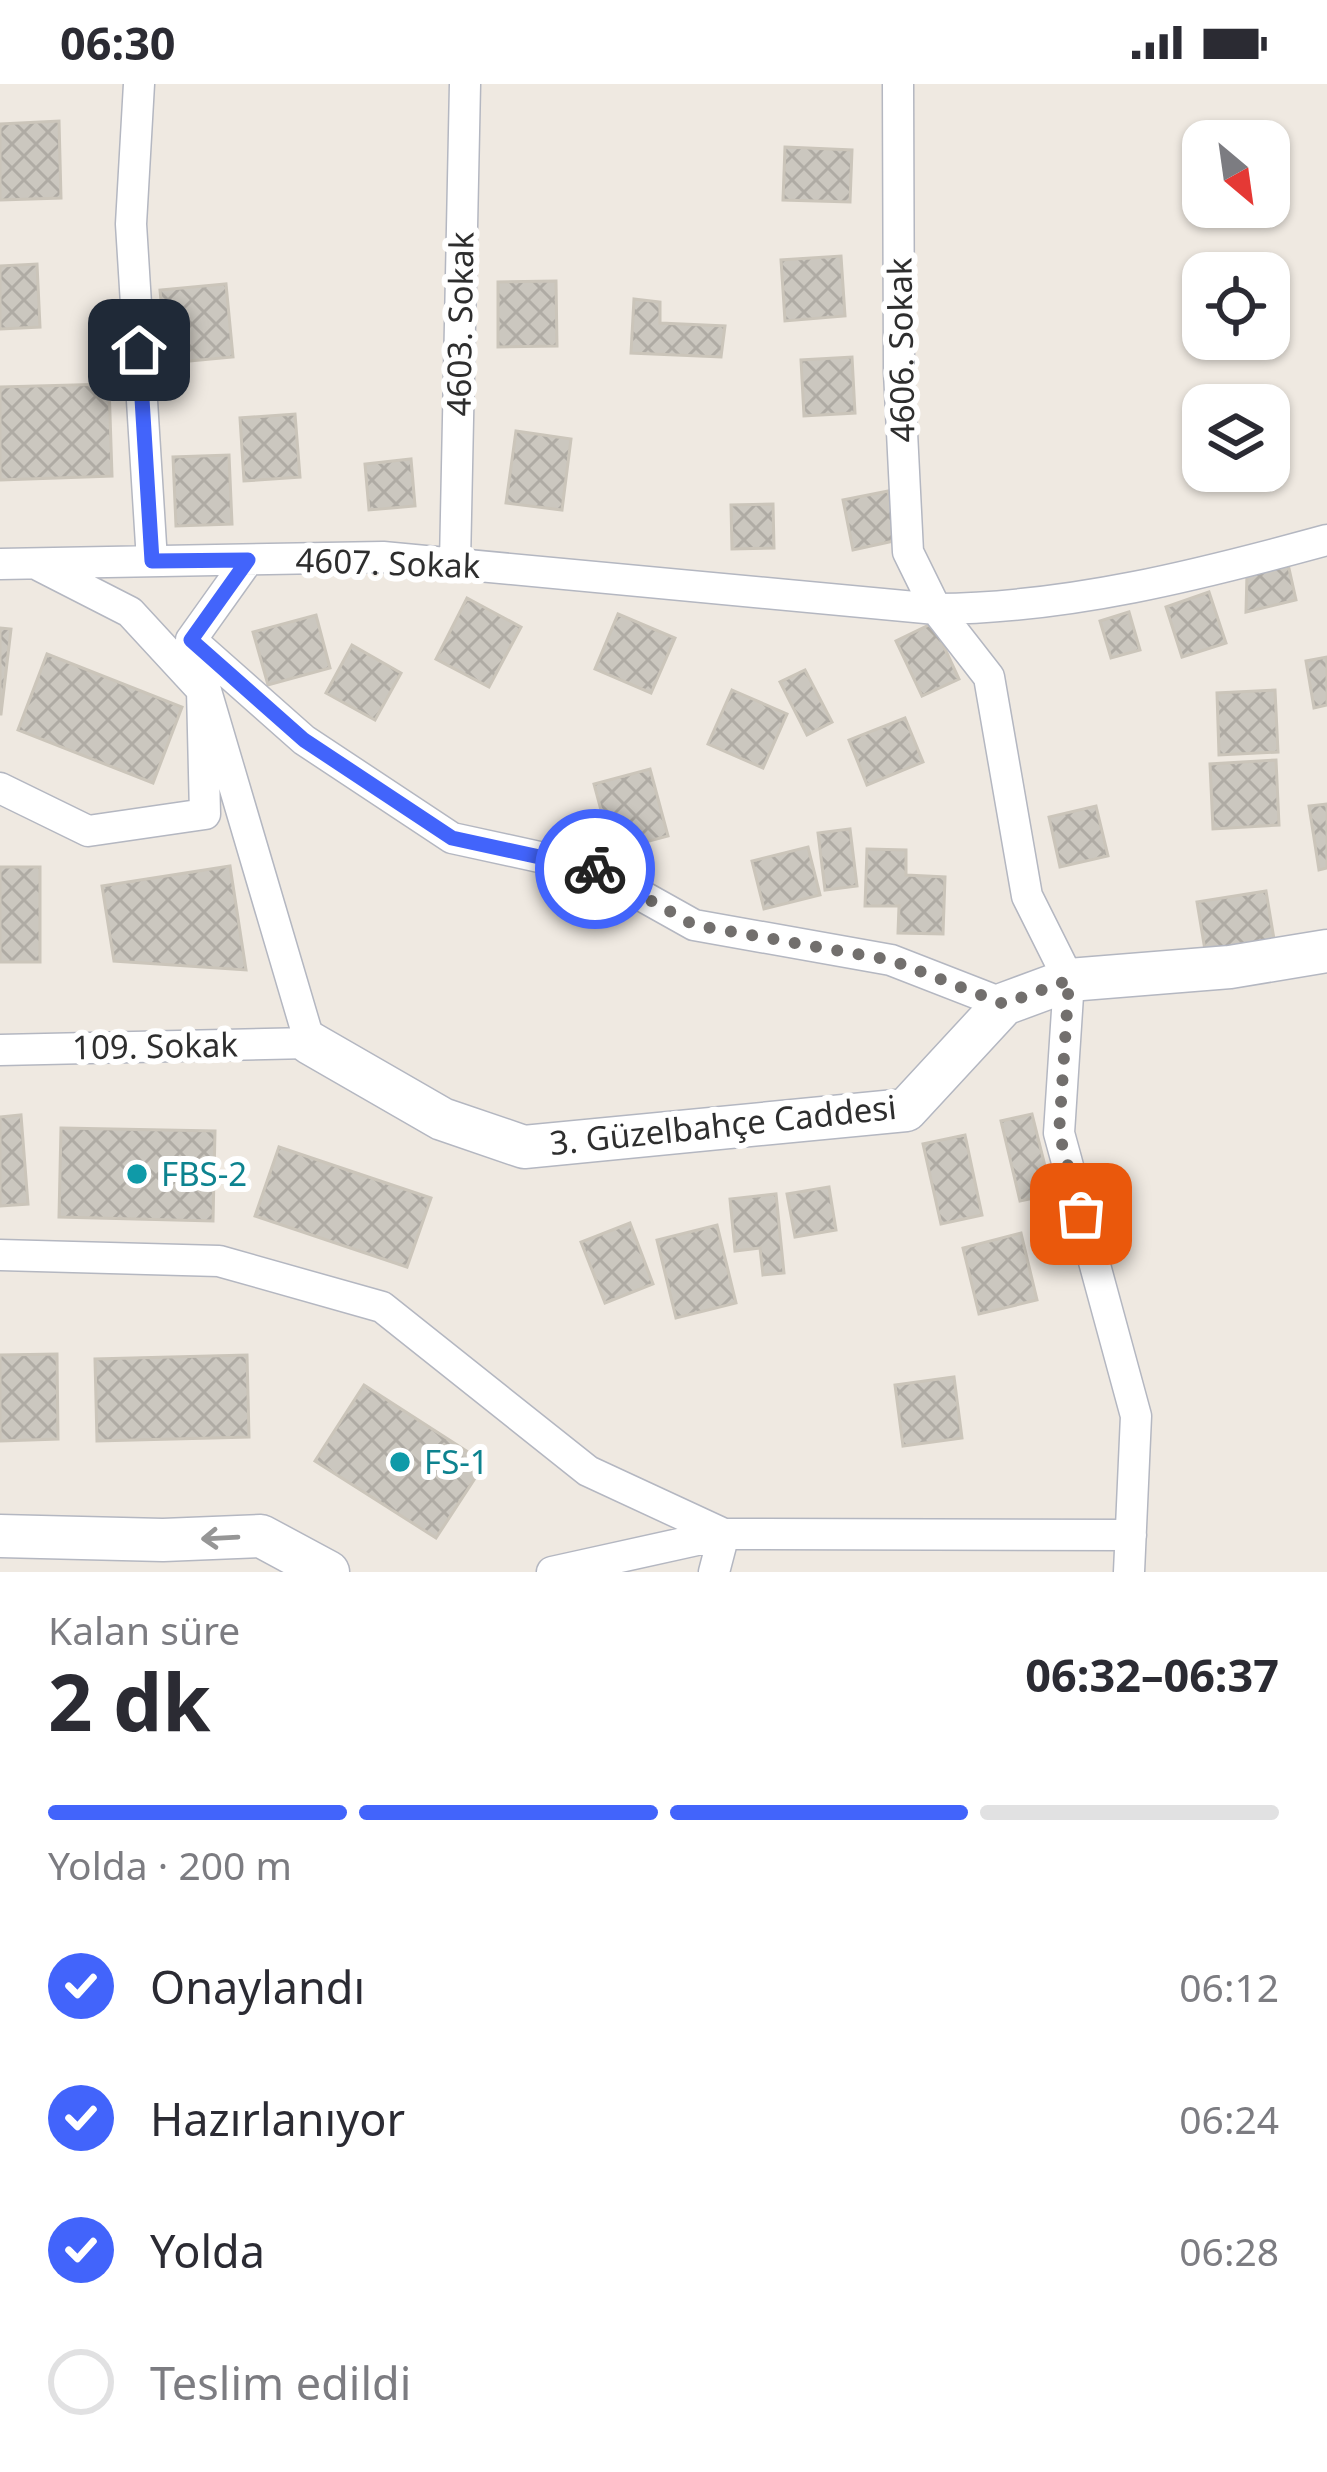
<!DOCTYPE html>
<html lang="tr">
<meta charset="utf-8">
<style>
body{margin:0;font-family:"Noto Sans",sans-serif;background:#f7f7f7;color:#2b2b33;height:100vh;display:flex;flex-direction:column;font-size:45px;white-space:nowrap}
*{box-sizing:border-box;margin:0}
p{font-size:39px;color:#7c7c81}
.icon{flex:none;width:66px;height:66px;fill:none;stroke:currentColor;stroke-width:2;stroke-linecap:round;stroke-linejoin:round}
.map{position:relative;height:1488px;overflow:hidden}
.sheet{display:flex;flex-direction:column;background:#fff;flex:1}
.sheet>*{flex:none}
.needle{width:78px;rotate:151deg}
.tools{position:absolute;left:1182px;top:36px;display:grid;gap:24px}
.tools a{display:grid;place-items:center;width:108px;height:108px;border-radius:24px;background:#fff;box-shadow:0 3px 9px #0004;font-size:60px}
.pin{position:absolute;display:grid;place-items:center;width:102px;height:102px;color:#fff;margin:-51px;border-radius:24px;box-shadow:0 6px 18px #0006}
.courier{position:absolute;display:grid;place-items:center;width:120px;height:120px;margin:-60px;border:9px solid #4264fb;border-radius:50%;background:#fff;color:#222;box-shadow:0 3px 15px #0007}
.overview em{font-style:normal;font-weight:700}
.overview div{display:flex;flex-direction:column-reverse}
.overview{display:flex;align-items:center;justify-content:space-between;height:204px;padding:0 48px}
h1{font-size:78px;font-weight:700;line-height:90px}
.bar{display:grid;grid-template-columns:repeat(4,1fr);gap:18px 12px;align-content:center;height:144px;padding:0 48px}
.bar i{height:15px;border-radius:9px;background:#e1e1e2}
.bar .on{background:#4264fb}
.bar p{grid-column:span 4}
ol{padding:0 48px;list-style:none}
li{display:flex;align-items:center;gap:36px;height:132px}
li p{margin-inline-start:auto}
li .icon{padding:12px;border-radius:50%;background:#4264fb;color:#fff;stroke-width:4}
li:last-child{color:#7c7c81}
li i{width:66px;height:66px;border:6px solid #e1e1e2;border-radius:50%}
.status{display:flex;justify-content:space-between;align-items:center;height:84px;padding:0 60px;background:#fff;direction:ltr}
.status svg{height:33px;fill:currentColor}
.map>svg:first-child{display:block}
</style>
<div class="status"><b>06:30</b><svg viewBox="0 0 49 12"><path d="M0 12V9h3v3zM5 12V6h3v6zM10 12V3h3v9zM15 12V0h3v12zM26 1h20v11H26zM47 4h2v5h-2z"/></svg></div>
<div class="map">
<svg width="1327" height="1488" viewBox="0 0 1327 1488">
<defs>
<pattern id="building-cross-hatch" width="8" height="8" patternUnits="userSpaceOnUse" patternTransform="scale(3)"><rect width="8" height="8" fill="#cbc7bf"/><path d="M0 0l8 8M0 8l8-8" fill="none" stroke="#afaba4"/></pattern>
</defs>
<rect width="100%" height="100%" fill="#efe9e1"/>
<path fill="url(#building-cross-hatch)" stroke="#cbc5ba" stroke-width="3" d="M59,37L61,114L0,116V40Z
M785,63L852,66L850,118L783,116Z
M841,172L845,232L785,237L781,176Z
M37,180L40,243L0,245V182Z
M556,197L557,262L498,263V198Z
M226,200L233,273L167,279L160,206Z
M634,215L660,218V239L725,242L721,273L631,269Z
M852,273L855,329L804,332L801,276Z
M109,300L112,392L0,396V303Z
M295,330L300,393L244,397L240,334Z
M516,347L571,355L562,426L506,419Z
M229,371L232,440L176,442L173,373Z
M411,375L415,422L369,426L365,380Z
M888,407L898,456L853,466L843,416Z
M773,420L774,464L732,465L731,421Z
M1288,480L1296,516L1246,528L1247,490Z
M1209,508L1226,559L1182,573L1166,523Z
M467,514L521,543L489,603L436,575Z
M1129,528L1140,566L1111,574L1100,537Z
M618,530L675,554L651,609L595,585Z
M316,531L330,584L268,601L253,548Z
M933,539L959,595L922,612L896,557Z
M0,544L11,545L1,630H0Z
M352,561L401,589L375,636L326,609Z
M47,570L182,623L153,699L18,646Z
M1327,573V621L1314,624L1306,577Z
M805,586L832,638L807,651L780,598Z
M732,606L787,630L763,684L708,660Z
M1275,606L1278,668L1219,671L1217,609Z
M905,634L923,678L867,701L849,656Z
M1276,676L1279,741L1213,745L1210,680Z
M650,685L668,752L612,767L594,700Z
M1327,720V784L1319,786L1309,722Z
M1096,722L1108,772L1060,783L1049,733Z
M850,745L857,802L825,806L818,749Z
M808,763L820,811L764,825L752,777Z
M867,765L906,766V791L945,793L943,850L898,849L899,822H865Z
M230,782L246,886L114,877L102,802Z
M0,783H40V878H0Z
M1266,807L1275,861L1206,872L1197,818Z
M1032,1030L1052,1110L1020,1117L1001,1037Z
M21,1031L28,1120L0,1122V1033Z
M61,1044L215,1047L213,1137L59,1133Z
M965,1051L982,1131L941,1140L923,1060Z
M279,1063L431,1114L407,1183L255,1132Z
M829,1103L836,1146L795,1153L787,1110Z
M776,1110L784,1189L763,1191L760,1164L735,1167L730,1115Z
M630,1139L653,1200L605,1219L581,1158Z
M717,1141L736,1219L676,1234L657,1156Z
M1021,1149L1037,1216L979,1230L963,1164Z
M57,1270L58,1355L0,1357V1271Z
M247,1271L249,1353L97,1357L95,1275Z
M954,1293L962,1354L903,1362L895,1301Z
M364,1301L485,1379L436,1454L315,1377Z"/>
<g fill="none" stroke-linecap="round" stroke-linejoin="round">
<g stroke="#b4b7c1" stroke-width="33">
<path id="street" d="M139,0L131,140L152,477
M898,0L899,288L908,468L936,525C1069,524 1199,491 1327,456
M455,479L465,0
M0,480L383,473L936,525L989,593L1027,812L1069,896L1059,1049L1136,1332L1129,1488
M191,556L304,656L452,754L594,785L694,841L891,876L1004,920
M0,704L88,747L205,730L202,606L130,528L40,482
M0,966L310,959L191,556L248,476
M0,1171L219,1177L382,1223L588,1387L724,1450L1131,1451
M552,1488L724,1450L714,1488"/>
</g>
<g stroke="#b4b7c1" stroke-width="45">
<path id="secondary" d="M310,959L442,1035L524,1063L906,1026L1004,920L1069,896L1230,883L1327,867
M0,1452L163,1456L261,1452L328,1488"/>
</g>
<use href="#street" stroke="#fff" stroke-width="30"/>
<use href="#secondary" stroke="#fff" stroke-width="42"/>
</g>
<defs><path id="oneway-shaft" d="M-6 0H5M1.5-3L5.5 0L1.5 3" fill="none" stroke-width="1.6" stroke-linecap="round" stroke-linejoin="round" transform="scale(3)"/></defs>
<use stroke="#969696" href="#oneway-shaft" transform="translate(220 1454) rotate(177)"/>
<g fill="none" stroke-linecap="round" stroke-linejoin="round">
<path stroke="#726f6d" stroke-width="12" stroke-dasharray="0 21.6" d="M595,785L694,841L891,876L1004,920L1069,896L1059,1049L1081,1130"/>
<path stroke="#4264fb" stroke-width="15" d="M139,266L152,477L248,476L191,556L304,656L452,754L595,785"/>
</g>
<g fill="#0f9aa8" stroke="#fff" stroke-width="4.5">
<circle cx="137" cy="1090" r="12"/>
<circle cx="400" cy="1378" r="12"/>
</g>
<g text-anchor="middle" stroke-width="12" stroke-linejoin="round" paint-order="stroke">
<g font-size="33" fill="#2e2e2e" stroke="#fff">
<text transform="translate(460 240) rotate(-89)" y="12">4603. Sokak</text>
<text transform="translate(901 266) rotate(-91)" y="12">4606. Sokak</text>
<text transform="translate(388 479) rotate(2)" y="12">4607. Sokak</text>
<text transform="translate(155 962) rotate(-1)" y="12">109. Sokak</text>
<text transform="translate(723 1041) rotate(-6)" y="12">3. Güzelbahçe Caddesi</text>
</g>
<g font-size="33" fill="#0d838f" stroke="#fff" text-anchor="start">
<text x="161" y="1102">FBS-2</text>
<text x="424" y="1390">FS-1</text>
</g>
</g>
</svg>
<div class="tools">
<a><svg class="needle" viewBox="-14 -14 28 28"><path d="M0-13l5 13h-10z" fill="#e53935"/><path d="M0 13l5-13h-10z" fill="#7c7c81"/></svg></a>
<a><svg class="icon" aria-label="locate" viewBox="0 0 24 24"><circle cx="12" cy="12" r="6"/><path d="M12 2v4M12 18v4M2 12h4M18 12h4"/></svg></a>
<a><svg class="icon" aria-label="layers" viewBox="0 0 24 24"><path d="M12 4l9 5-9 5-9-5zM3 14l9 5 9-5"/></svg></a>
</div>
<div class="pin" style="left:1081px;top:1130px;background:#ea580c"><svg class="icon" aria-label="bag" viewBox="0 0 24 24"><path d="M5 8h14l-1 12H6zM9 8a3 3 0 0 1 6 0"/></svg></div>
<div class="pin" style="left:139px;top:266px;background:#1f2937"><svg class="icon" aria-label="home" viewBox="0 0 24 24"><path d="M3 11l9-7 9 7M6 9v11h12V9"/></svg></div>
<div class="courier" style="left:595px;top:785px"><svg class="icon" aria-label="bike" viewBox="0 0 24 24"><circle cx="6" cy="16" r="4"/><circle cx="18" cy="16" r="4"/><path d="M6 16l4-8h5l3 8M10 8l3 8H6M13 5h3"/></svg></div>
</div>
<section class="sheet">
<div class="overview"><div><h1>2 dk</h1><p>Kalan süre</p></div><em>06:32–06:37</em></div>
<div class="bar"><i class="on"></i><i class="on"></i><i class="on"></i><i></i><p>Yolda · 200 m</p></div>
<ol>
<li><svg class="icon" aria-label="check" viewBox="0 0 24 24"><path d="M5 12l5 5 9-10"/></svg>Onaylandı<p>06:12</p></li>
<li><svg class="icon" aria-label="check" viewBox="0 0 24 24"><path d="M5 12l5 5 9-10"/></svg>Hazırlanıyor<p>06:24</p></li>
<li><svg class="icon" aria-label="check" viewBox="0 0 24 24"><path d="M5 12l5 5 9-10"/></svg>Yolda<p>06:28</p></li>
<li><i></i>Teslim edildi</li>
</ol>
</section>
